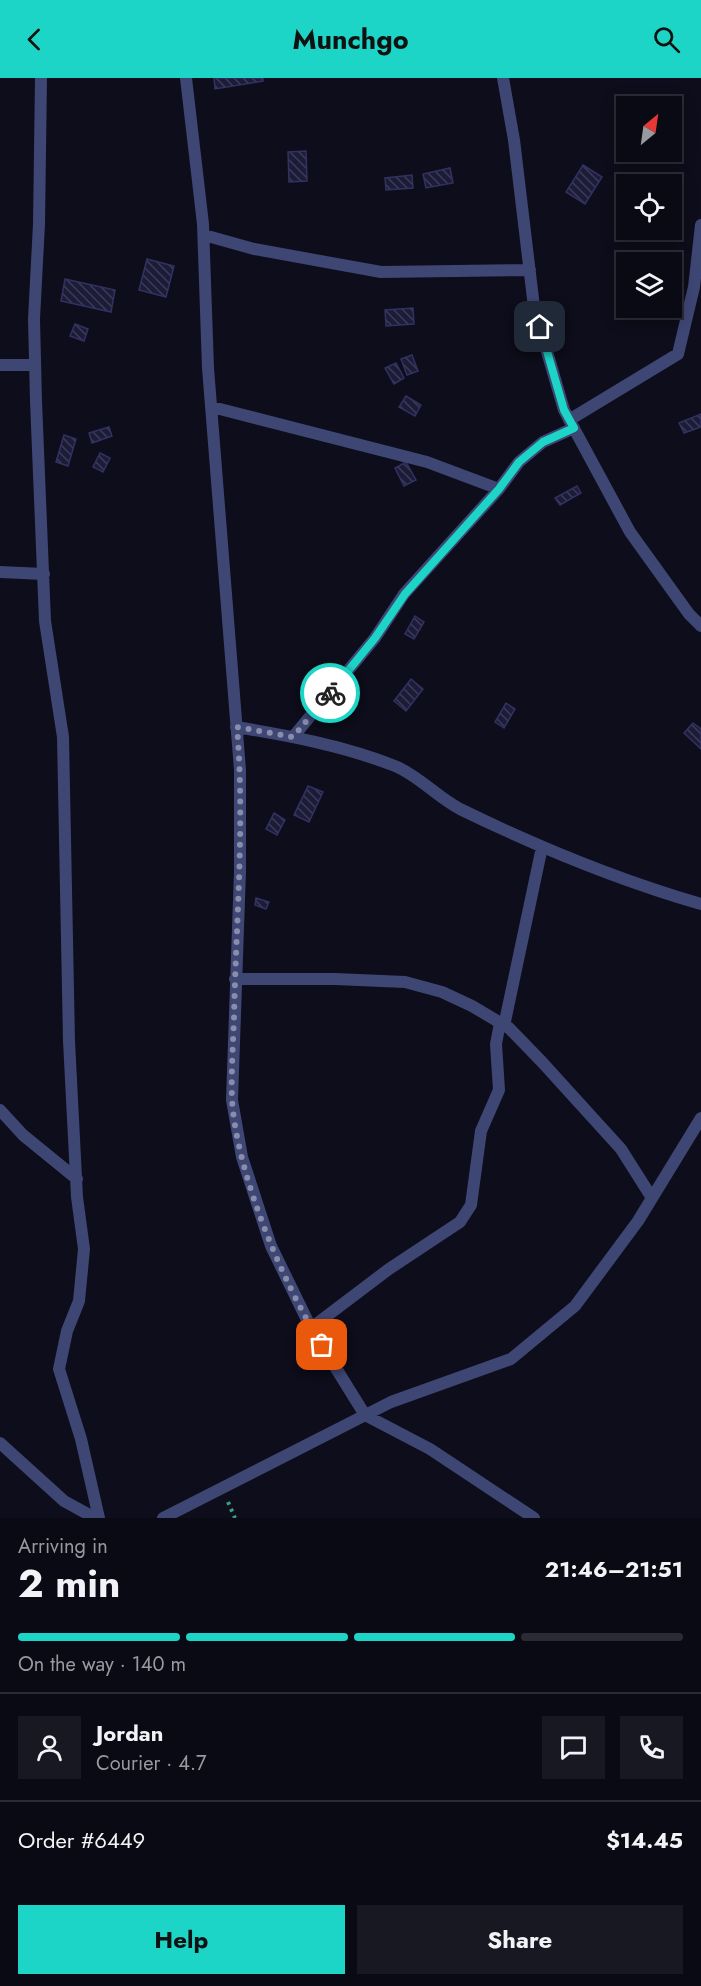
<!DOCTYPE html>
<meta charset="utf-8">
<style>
body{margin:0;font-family:Jost,sans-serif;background:#181822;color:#f1f3f6;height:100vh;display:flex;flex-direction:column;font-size:22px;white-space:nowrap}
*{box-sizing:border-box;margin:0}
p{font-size:20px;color:#999aa0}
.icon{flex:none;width:33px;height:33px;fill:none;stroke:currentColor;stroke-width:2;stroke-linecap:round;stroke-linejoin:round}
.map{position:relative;height:1440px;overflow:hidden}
.details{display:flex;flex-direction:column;background:#0a0a14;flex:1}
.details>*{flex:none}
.needle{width:39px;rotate:29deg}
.fabs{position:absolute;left:616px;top:18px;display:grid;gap:12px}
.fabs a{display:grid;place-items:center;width:66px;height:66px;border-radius:0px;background:#0a0a14;box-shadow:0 3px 15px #0003,0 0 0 2px #2a2b34;font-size:30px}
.pin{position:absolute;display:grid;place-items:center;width:51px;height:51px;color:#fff;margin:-26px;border-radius:12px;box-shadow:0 3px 9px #0006}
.courier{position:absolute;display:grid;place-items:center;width:60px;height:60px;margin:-30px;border:4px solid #1dd5c6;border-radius:50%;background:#fff;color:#222;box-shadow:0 2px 8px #0007}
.head em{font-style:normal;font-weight:700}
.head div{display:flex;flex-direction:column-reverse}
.head{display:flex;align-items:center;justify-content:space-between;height:102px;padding:0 18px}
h1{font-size:39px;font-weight:700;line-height:45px}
.bar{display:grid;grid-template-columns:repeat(4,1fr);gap:9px 6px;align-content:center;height:72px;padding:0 18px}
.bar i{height:8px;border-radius:4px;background:#2a2b34}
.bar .on{background:#1dd5c6}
.bar p{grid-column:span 4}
.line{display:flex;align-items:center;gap:15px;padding:0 18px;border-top:2px solid #2a2b34}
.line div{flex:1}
.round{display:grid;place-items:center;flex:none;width:63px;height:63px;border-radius:0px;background:#181822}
.cta{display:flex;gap:12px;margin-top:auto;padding:12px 18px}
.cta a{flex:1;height:69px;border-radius:0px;background:#1dd5c6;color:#111;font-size:24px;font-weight:700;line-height:69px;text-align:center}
.cta a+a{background:#181822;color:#f1f3f6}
header{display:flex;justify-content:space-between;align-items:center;height:78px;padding:0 18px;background:#1dd5c6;color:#111;font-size:27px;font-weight:700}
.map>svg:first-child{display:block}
</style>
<header><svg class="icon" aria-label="back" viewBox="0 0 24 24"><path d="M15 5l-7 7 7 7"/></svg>Munchgo<svg class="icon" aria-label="search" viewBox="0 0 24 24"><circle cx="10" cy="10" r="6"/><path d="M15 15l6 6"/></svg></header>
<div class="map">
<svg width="701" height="1440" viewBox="0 0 701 1440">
<defs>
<pattern id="building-back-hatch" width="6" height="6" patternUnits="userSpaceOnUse" patternTransform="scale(1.5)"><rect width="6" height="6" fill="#1c1c39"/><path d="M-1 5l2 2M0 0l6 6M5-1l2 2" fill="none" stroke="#3c3c56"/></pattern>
</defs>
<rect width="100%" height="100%" fill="#0d0d1b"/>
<path fill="url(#building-back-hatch)" stroke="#323162" stroke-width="1.5" d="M214,0H263V3L215,11Z
M306,73L307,103L289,104L288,74Z
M583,87L602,99L585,126L566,114Z
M450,90L453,105L426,110L423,96Z
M412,97L413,110L386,112L385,100Z
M147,181L174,188L166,219L139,212Z
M65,201L115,212L111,234L61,223Z
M413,230L414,246L386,248L385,232Z
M75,246L88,251L84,263L70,258Z
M412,277L418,293L407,297L401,281Z
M396,285L404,300L394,306L385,290Z
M406,318L421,327L415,338L399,329Z
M701,336V349L684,355L679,345Z
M109,349L112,358L92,365L89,355Z
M64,357L76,361L68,388L56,384Z
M100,375L110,380L103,394L93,389Z
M406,384L416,402L404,408L395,390Z
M577,408L581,415L560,427L555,420Z
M415,538L424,544L414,561L405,556Z
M411,601L423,611L406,633L394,623Z
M506,625L515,631L504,650L495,644Z
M693,645L701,651V671L684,655Z
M308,708L323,714L309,744L294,737Z
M274,735L285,742L277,757L266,751Z
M256,820L269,824L266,831L255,827Z"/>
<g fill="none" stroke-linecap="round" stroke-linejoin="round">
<path stroke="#3c9e86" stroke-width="4" stroke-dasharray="3 4.5" stroke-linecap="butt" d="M228,1424L235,1440"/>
<path stroke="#3e4674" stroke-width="12" d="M41,0L39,146L34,241L36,323L45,543L63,659L69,963L77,1119L84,1171L79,1223L67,1253L59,1291L81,1361L99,1440
M186,0L203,146L208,290L240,692V793L232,1022L242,1079L271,1168L311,1250L365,1337L430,1371L534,1440
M503,0L514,62L534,229L564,332L630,454L689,536L701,548
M204,157L254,171L381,194L530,192
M0,287H35
M212,329L427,384L499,411
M569,342L678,276L694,209L701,147
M0,494L44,496
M236,649C291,658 344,668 395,688C419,698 437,719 460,731C538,769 618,802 701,826
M293,659L375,560L404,516L499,411L519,384L543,364L574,350
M235,901H335L405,904L442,914L472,928L509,950L542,984L621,1071L652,1120
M504,948L542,769
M0,1032L23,1057L77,1101
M311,1250L389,1191L460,1144L471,1127L481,1053L499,1012L496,966L500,945
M0,1365L64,1423L95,1440
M163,1440L391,1324L511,1281L575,1228L638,1143L701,1040"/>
</g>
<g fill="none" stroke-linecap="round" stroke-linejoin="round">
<path stroke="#8a8cab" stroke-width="6" stroke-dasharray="0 10.8" d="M322,1267C282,1204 237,1096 232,1022C231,995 233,967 234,940C236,843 245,746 237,649L293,659L330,615"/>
<path stroke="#1dd5c6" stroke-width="8" d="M330,615L375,560L405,516L499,411L519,384L543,364L574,350L564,332L540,249"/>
</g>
</svg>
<div class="fabs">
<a><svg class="needle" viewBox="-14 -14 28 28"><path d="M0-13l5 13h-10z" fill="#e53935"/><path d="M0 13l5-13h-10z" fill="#999aa0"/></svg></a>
<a><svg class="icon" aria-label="locate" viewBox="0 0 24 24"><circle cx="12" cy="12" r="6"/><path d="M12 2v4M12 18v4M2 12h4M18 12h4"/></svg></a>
<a><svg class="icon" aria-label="layers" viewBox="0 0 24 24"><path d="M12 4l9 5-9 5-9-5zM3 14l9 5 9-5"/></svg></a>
</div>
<div class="pin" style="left:322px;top:1267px;background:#ea580c"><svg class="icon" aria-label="bag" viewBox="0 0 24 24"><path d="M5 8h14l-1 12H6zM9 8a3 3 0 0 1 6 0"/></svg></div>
<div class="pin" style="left:540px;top:249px;background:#1f2937"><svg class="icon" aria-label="home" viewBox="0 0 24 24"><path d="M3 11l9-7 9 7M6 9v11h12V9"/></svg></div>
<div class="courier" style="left:330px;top:615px"><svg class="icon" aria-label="bike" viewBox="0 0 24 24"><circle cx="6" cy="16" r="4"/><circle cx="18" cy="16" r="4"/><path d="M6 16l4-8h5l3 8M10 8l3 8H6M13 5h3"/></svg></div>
</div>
<section class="details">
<div class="head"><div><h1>2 min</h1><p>Arriving in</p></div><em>21:46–21:51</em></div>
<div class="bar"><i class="on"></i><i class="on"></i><i class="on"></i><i></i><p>On the way · 140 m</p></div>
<div class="line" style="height:108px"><a class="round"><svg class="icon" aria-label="person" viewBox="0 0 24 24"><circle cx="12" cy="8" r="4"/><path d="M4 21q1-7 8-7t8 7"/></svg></a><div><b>Jordan</b><p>Courier · 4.7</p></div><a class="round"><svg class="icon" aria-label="chat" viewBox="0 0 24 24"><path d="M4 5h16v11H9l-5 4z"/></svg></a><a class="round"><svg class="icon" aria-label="phone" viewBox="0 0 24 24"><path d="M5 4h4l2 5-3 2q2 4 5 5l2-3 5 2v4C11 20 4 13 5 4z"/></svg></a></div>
<div class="line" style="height:78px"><div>Order #6449</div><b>$14.45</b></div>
<div class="cta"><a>Help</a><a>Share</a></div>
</section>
